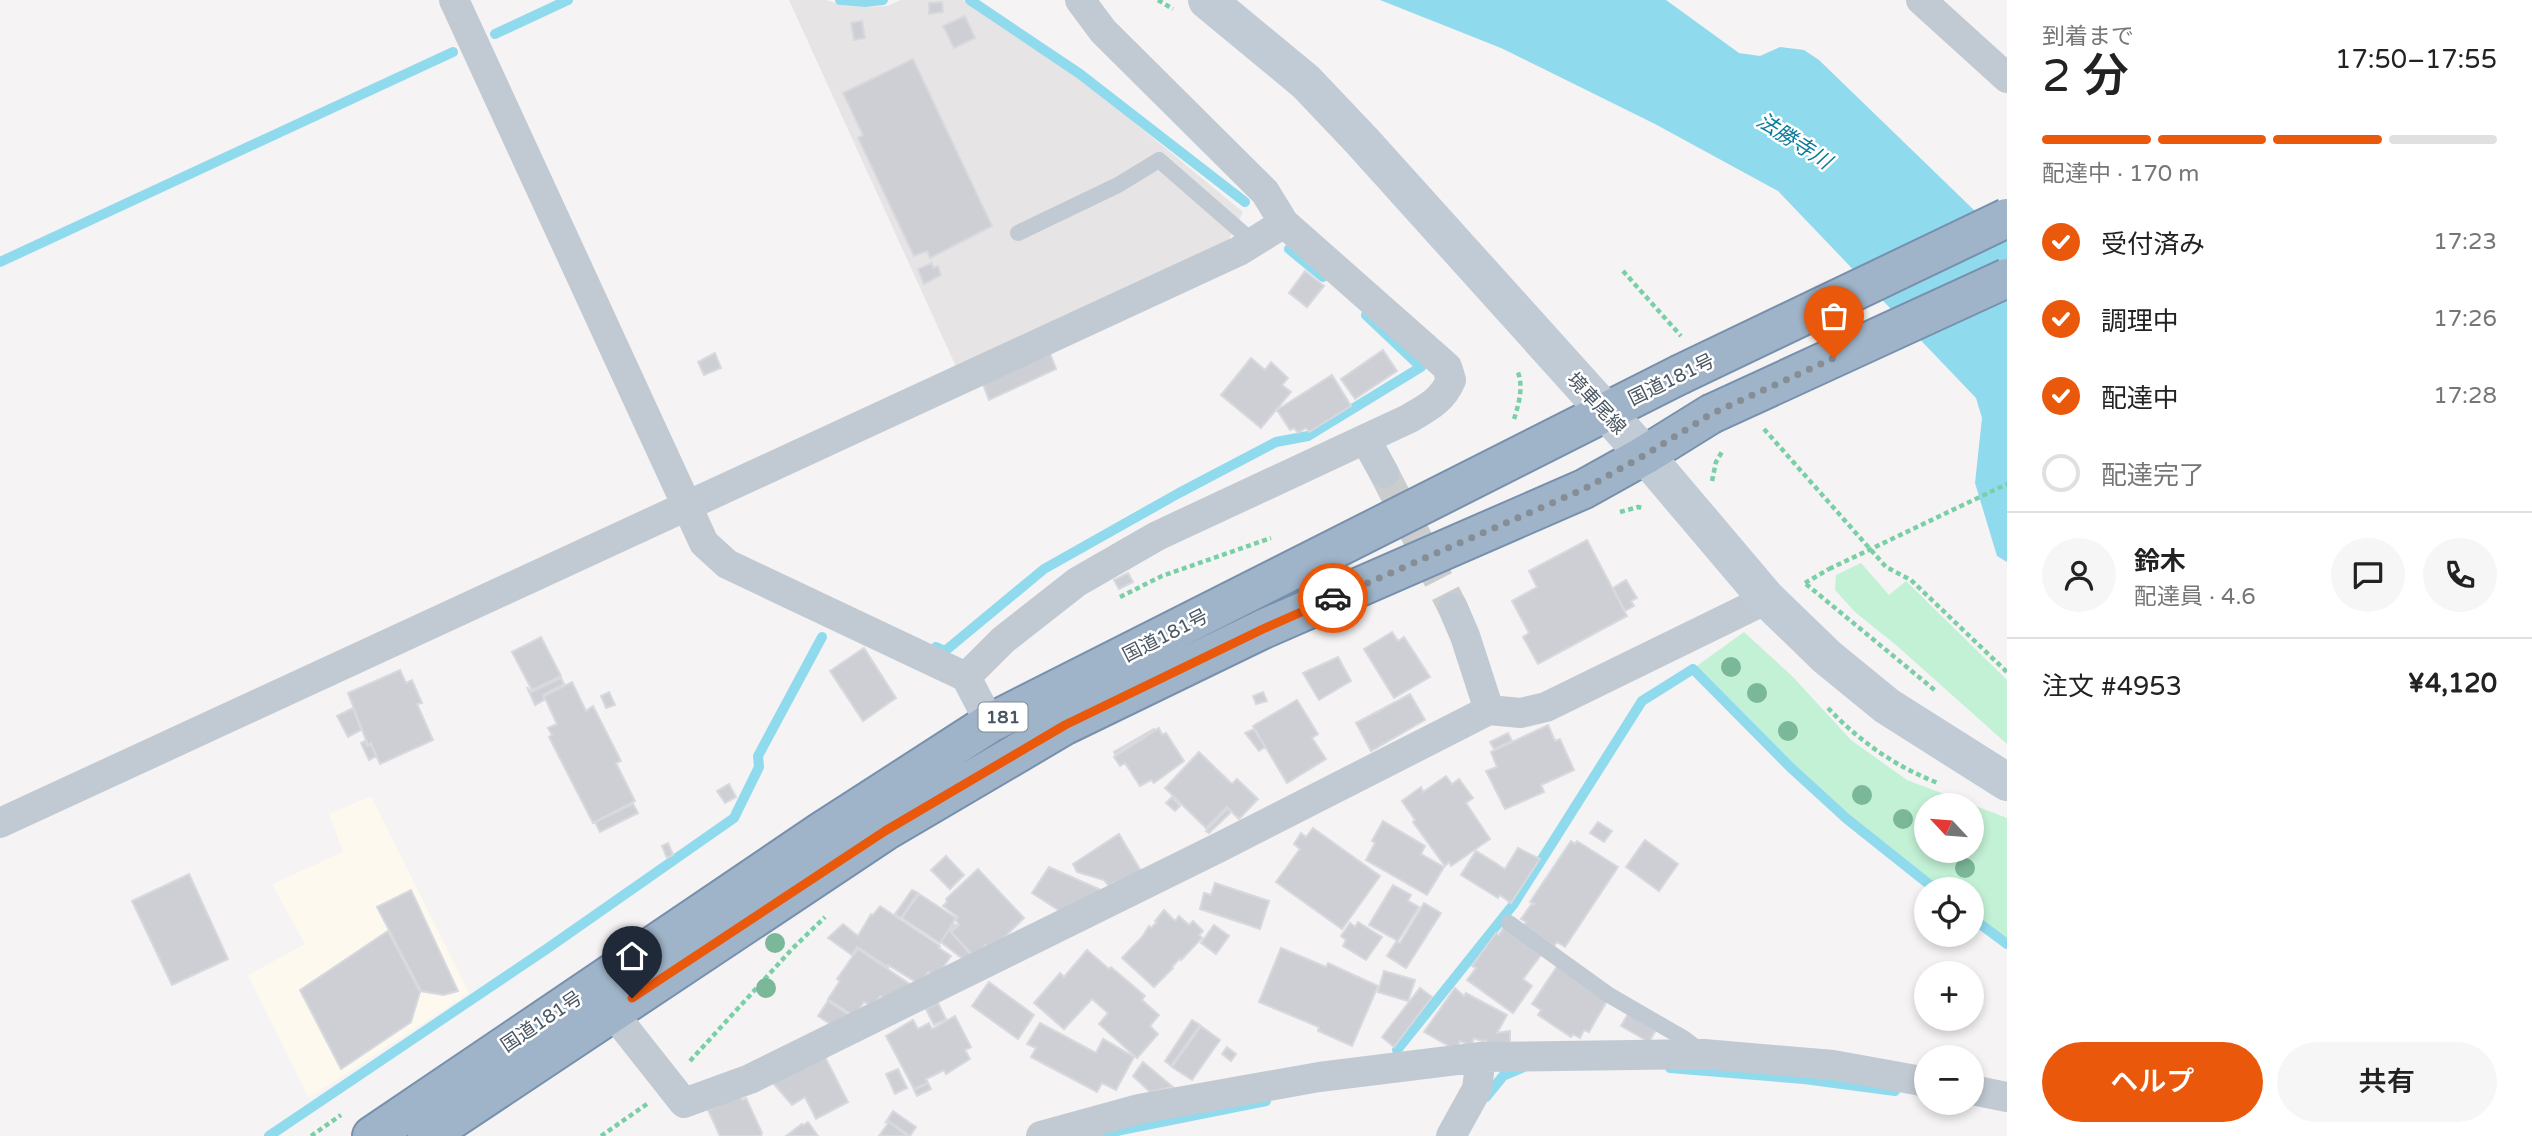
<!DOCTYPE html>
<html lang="ja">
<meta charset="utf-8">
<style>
body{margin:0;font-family:"Varela Round","Noto Sans JP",sans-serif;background:#f6f6f6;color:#222;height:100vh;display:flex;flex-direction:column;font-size:26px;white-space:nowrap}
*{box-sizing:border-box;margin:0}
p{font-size:23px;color:#767676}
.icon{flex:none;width:38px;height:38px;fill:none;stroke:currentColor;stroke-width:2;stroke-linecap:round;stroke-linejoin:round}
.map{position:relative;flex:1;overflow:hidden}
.side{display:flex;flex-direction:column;background:#fff;width:525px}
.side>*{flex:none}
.needle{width:46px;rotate:296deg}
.buttons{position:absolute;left:1914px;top:793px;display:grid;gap:14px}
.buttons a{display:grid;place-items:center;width:70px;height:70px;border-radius:50%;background:#fff;box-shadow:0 4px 10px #0003;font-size:35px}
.pin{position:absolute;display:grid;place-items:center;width:60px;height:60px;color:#fff;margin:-72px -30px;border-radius:50% 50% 50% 0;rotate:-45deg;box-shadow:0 0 7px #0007}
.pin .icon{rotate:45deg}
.courier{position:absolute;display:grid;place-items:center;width:70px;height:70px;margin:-35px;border:5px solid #ea580c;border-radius:50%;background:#fff;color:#222;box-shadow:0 2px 9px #0007}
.head em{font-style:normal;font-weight:600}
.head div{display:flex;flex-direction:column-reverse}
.head{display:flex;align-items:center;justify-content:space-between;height:119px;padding:0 35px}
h1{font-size:46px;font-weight:600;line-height:52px}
.bar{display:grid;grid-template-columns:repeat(4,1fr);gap:10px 7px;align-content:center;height:84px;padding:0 35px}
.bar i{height:9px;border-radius:5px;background:#e0e0e0}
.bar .selected{background:#ea580c}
.bar p{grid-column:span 4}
.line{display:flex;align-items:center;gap:18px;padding:0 35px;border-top:2px solid #e0e0e0}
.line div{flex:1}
.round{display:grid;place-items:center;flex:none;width:74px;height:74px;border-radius:37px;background:#f6f6f6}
ol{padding:0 35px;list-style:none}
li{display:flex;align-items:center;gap:21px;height:77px}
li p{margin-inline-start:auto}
li .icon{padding:7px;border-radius:50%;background:#ea580c;color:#fff;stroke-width:4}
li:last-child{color:#767676}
li i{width:38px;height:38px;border:4px solid #e0e0e0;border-radius:50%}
.cta{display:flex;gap:14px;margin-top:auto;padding:14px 35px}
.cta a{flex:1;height:80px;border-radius:42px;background:#ea580c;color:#fff;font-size:28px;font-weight:600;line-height:80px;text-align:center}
.cta a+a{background:#f6f6f6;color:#222}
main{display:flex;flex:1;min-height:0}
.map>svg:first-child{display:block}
</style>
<main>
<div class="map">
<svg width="2007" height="1136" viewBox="0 0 2007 1136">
<rect width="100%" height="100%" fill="#f5f3f3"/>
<path fill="#fdf9ef" d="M371,796L469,993L309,1098L248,975L305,944L272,884L343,852L329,814Z"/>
<path fill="#e6e4e5" d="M789,0H826L844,6L867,7L887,6L901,0H963L1079,77L1243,212L1225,247L958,371Z"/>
<path fill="#c3f1d5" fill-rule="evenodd" d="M1861,563L1889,595L1906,581L2007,680V744L1896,645L1855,612L1835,590L1836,575Z
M1744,632L1793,677L1851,740L1907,780L2007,818V941L1972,914V889H1939L1908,865L1848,817L1770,745L1694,668ZM1927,805H1972V850H1927Z"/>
<path fill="#90daee" d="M1380,0H1666L1739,53L1760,56L1780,47L1804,50L1819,60L2007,242V562L1997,556L1975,483L1982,418L1976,398L1778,191L1655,124L1501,48Z"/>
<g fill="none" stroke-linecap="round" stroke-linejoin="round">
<path stroke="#90daee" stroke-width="10" d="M840,0L865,2L883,0
M970,0L1080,74L1245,202
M495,34L568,0
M1289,249L1323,277
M0,262L453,52
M936,647L945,651L1044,569L1179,493L1276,442L1308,436L1421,367L1366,315
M1972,918L2007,944
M1397,1050L1513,905L1642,701L1693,669L1790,767L1847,819L1935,889
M1670,1068L1804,1079L1895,1091
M1486,1097L1503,1076L1522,1068
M269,1136L548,948L734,818L759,767L758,756L822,637
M1102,1136L1121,1130L1266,1101"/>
</g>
<path fill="#cdcfd5" stroke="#d7d9de" stroke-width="2" d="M942,2L943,12L929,14V3Z
M965,16L975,38L954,48L943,26Z
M862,21L865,38L854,40L851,23Z
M913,59L992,226L930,258L927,251L914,256L858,138L863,135L843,93Z
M932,263L933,268L938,266L941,275L924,284L918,269Z
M1305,271L1324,286L1307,307L1289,293Z
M1383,350L1397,371L1355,399L1341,379Z
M715,353L721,368L704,375L698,362Z
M1050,353L1056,369L989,400L983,384Z
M1251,358L1265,370L1271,362L1288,378L1282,385L1291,392L1261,428L1221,395Z
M1332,375L1351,406L1309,432L1306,428L1298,433L1294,428L1290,430L1277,410Z
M1587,540L1627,616L1538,664L1523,637L1529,633L1512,601L1537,587L1529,571Z
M1128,573L1133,582L1119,589L1114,580Z
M1626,580L1637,598L1631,601L1634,606L1625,611L1613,588Z
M1392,632L1398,641L1404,637L1430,677L1394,698L1364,649Z
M541,637L561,676L532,690L512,652Z
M864,648L896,698L863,721L830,671Z
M1338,657L1351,681L1319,700L1303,673Z
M400,670L406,683L412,680L422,703L417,704L433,740L380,764L371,743L368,745L348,693Z
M561,678L564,684L543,695L544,700L535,705L527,687L531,692Z
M572,682L586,711L593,706L621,761L616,763L635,801L593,823L549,737L552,735L548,728L557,724L544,696Z
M609,692L615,705L606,708L601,696Z
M1263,692L1267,701L1256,704L1253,696Z
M1410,694L1425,720L1371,751L1356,723Z
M1297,700L1318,734L1312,738L1326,759L1287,783L1253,726Z
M353,708L361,730L348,737L337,716Z
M1548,725L1555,741L1560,739L1574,770L1541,785L1544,792L1505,809L1486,771L1497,767L1491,752Z
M1159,728L1162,735L1166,733L1184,761L1154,783L1151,780L1140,786L1125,763L1120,766L1114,757Z
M1154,729L1155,730L1115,754L1114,752Z
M1254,729L1265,747L1259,751L1245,733Z
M1508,733L1512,741L1494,749L1490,742Z
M365,741L367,746L371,745L376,756L369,760L361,743Z
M1199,752L1232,784L1237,779L1258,799L1239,819L1227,807L1206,828L1165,788Z
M1446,776L1452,784L1459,779L1473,798L1466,803L1490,839L1451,866L1449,862L1445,866L1413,822L1415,820L1402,801L1421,787L1423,792Z
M729,784L736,797L725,803L717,791Z
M1172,797L1180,806L1175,811L1166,803Z
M633,804L638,813L600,832L595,822Z
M1227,809L1231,812L1209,833L1206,831Z
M1383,821L1425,846L1421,854L1444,867L1427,895L1366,860L1375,843L1372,841Z
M1598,822L1612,831L1604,842L1590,833Z
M1313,828L1380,876L1342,929L1276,882L1300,849L1294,844L1301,833L1306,837Z
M1119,834L1141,871L1117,885L1115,882L1109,886L1104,880L1077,872L1073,864Z
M1645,840L1678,864L1659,891L1626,867Z
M1571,841L1575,844L1577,841L1618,867L1565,947L1557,942L1554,946L1524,925L1526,922L1521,919L1531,905L1535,904L1530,902Z
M668,843L673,855L667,858L662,846Z
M1518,848L1540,859L1511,903L1500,895L1498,898L1461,875L1476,851L1505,869Z
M946,856L964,875L950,889L931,870Z
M1049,867L1101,890L1066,915L1032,893Z
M978,869L1024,918L991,950L986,945L974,956L951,932L959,925L956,920L958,917L943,906L947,902L946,899Z
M189,874L228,959L172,985L132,901Z
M1215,883L1269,901L1260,929L1200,909L1204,893L1211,895Z
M1393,885L1411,895L1408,901L1419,907L1398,941L1369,925Z
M411,890L458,991L443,995L421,991L377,907Z
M912,890L918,893L901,918L895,914Z
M919,894L956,918L940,943L902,918Z
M1424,903L1441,913L1406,968L1387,956L1396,942L1400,943Z
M880,906L940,946L939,948L951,956L936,977L928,972L921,985L888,965V967L857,947L852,955L828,938L843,924L858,936L871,914L873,915Z
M1164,910L1175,921L1179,916L1189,925L1193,921L1203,931L1199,935L1202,938L1181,960L1180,958L1172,967L1173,968L1154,987L1122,958L1142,937L1149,926L1151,928L1157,922L1155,921Z
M1358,922L1382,937L1366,960L1343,946L1346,940L1341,936L1350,923L1355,927Z
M953,924L956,925L950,931L972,956L967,962L941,942Z
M1214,925L1229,936L1216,954L1201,943Z
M1504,926L1541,955L1523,979L1532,986L1513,1013L1467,980L1476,968L1472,966L1496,933L1499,935Z
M388,931L420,992L411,1022L341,1069L300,990Z
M1281,948L1326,967L1328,963L1378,986L1352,1046L1318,1031L1319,1027L1259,1002Z
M858,949L914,987L889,1000L880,996L872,1007L864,1002L854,1016L828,999L840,981L837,979Z
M1087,950L1109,969L1111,967L1145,996L1142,1000L1159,1015L1150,1026L1158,1034L1137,1058L1099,1024L1108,1013L1092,999L1064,1029L1034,1003L1060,973L1064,977Z
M1558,965L1607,1001L1589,1032L1584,1030L1580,1038L1573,1034L1571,1037L1538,1015L1541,1010L1532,1004Z
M1384,971L1415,980L1408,1001L1378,992Z
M989,982L1034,1015L1018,1039L972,1006Z
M1420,988L1432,997L1394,1047L1382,1037Z
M1455,988L1464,996L1466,993L1507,1015L1497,1033L1510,1031V1042L1487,1045L1486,1040L1484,1042L1474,1038L1471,1046L1460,1041L1456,1050L1424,1032Z
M828,1001L850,1016L832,1025L818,1016Z
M938,1003L946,1019L934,1025L926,1009Z
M1628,1014L1656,1030L1649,1042L1621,1026Z
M955,1016L971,1047L965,1050L970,1059L946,1074L944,1070L926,1079L928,1083L914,1089L886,1036L913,1020L918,1029L929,1023L932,1029Z
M1192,1020L1200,1025L1171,1066L1165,1061Z
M1040,1023L1096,1053L1103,1039L1134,1057L1116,1090L1102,1083L1097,1092L1031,1057L1036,1048L1027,1044Z
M1201,1026L1220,1040L1192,1080L1172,1067Z
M1227,1047L1236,1054L1231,1061L1222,1054Z
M825,1057L848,1102L816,1119L805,1097L792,1105L772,1082Z
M1143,1062L1173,1087L1150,1092L1133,1076Z
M898,1069L907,1088L895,1094L886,1074Z
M928,1083L931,1089L917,1096L914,1090Z
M739,1096L742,1100L746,1098L762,1133L761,1136H720L708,1110Z
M893,1111L916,1127L910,1136L889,1121L886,1122Z
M808,1122L818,1136H786L802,1124L804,1125Z
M889,1122L907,1136H879Z"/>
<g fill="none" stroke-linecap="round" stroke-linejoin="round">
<path stroke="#caccce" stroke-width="30" stroke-dasharray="30 15" stroke-linecap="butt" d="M1384,473L1453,608"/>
<g stroke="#7690ad" stroke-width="42">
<path id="trunk" d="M372,1136L821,832L990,723L1679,375
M427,1136L885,831L1065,725L1263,629L1584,489L1645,455L1711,414"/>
</g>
<path stroke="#7ad0a6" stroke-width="4.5" stroke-dasharray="5 3.5" stroke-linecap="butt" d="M1158,0L1173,9
M1623,271L1681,336
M1514,419C1519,404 1524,385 1517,370
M1764,429L1886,567L1911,580L2007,672
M1712,481L1716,462L1723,450
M1620,512L1638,507L1642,508
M1805,583L1829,569
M1806,584L1937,692
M1120,597L1162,576L1271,538
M1828,708C1859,741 1896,767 1938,783
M690,1061L793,948L825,917
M311,1136L341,1115
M601,1136L647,1104"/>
<path stroke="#c1cad2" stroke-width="16" d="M1018,233L1118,185L1159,160L1253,242
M1509,923L1609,995L1685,1039L1702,1052"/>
<path stroke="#c1cad2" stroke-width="30" d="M454,0L704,543L727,564L966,677L990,723
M1921,0L2007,78
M1366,440L1384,473
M1453,608L1465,636L1489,710
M966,677L1003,640L1077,582L1157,536L1408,419C1427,408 1442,401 1451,380L1447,367L1284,223
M0,823L1239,251L1284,223L1265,192L1103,31L1080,0
M612,1012L684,1103L750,1079L1220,847L1489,710L1521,713L1546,707L1767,599
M1972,1090L2007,1097
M1041,1136L1139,1109L1319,1077L1481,1057L1704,1054L1833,1065L1927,1082
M1451,1136L1477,1089L1481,1057"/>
<path stroke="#c1cbd6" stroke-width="38" d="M1207,0L1306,82L1362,141L1645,455L1767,599L1827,657L1887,706L2007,782"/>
<use href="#trunk" stroke="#9fb4c9" stroke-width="38"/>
<g stroke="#7690ad" stroke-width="42" stroke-linecap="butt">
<path id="trunk-bridge" d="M1679,375L2007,218
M1711,414L2007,278"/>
</g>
<path stroke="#7ad0a6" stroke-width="4.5" stroke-dasharray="5 3.5" stroke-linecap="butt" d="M1829,569L2007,484"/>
<use href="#trunk-bridge" stroke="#9fb4c9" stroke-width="38"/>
</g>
<g fill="#7bb799">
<circle cx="1731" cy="667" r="10"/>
<circle cx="1757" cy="693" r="10"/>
<circle cx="1788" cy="731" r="10"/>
<circle cx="1862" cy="795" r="10"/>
<circle cx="1903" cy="819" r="10"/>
<circle cx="1965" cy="868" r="10"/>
<circle cx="775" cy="943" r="10"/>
<circle cx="766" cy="988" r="10"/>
</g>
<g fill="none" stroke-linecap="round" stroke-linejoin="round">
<path stroke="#868d94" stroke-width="7" stroke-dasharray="0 12.6" d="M1333,598L1584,489L1645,455L1711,414L1834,358"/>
<path stroke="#ea580c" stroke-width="9" d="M632,998L885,831L1065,725L1263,629L1333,598"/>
</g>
<g text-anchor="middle" stroke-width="5" stroke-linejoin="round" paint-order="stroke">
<rect fill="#fff" stroke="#808990" stroke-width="2" x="978.5" y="702.5" width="49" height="29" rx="5"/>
<g font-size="18" font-weight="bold" fill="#4a5661">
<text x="1003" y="723">181</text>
</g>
<g font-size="19" fill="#4a5661" stroke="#fff">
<text transform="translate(1671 379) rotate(-26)" y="7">国道181号</text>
<text transform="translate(1597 403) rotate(47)" y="7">境車尾線</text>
<text transform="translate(1165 635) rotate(-27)" y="7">国道181号</text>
<text transform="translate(541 1021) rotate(-34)" y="7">国道181号</text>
</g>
<g font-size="21" font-style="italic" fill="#0c7c9b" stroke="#fff">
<text transform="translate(1794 141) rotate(33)" y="7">法勝寺川</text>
</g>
</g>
</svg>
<div class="buttons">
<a><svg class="needle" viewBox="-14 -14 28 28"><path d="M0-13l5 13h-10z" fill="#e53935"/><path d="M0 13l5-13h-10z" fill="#767676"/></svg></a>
<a><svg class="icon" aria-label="locate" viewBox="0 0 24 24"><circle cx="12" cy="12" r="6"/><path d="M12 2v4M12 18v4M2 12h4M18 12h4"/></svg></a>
<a>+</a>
<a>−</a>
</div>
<div class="pin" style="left:1834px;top:358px;background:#ea580c"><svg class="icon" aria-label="bag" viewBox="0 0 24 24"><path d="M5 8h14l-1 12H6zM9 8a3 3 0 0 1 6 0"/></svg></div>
<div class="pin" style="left:632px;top:998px;background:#1f2937"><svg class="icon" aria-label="home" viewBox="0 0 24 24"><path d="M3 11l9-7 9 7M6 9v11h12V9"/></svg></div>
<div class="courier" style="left:1333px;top:598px"><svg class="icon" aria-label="car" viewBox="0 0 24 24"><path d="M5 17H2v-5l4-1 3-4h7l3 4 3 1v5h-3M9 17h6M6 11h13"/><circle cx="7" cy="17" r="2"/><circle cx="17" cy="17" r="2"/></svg></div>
</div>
<section class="side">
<div class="head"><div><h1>2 分</h1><p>到着まで</p></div><em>17:50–17:55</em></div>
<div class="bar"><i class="selected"></i><i class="selected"></i><i class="selected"></i><i></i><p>配達中 · 170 m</p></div>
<ol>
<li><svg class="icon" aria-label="check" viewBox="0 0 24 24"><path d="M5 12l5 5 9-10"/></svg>受付済み<p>17:23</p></li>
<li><svg class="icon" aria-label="check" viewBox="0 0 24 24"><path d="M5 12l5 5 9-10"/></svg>調理中<p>17:26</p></li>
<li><svg class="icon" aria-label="check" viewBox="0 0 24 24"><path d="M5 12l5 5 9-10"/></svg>配達中<p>17:28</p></li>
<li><i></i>配達完了</li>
</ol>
<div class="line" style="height:126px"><a class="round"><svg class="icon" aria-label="person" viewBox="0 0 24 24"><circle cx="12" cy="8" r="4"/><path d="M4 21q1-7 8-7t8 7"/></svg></a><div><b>鈴木</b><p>配達員 · 4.6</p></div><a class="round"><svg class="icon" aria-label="chat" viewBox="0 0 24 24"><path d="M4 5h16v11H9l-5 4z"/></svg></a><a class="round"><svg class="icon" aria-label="phone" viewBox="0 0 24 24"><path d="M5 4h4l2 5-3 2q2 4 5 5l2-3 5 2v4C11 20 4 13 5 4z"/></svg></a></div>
<div class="line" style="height:91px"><div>注文 #4953</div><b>¥4,120</b></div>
<div class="cta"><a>ヘルプ</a><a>共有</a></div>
</section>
</main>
